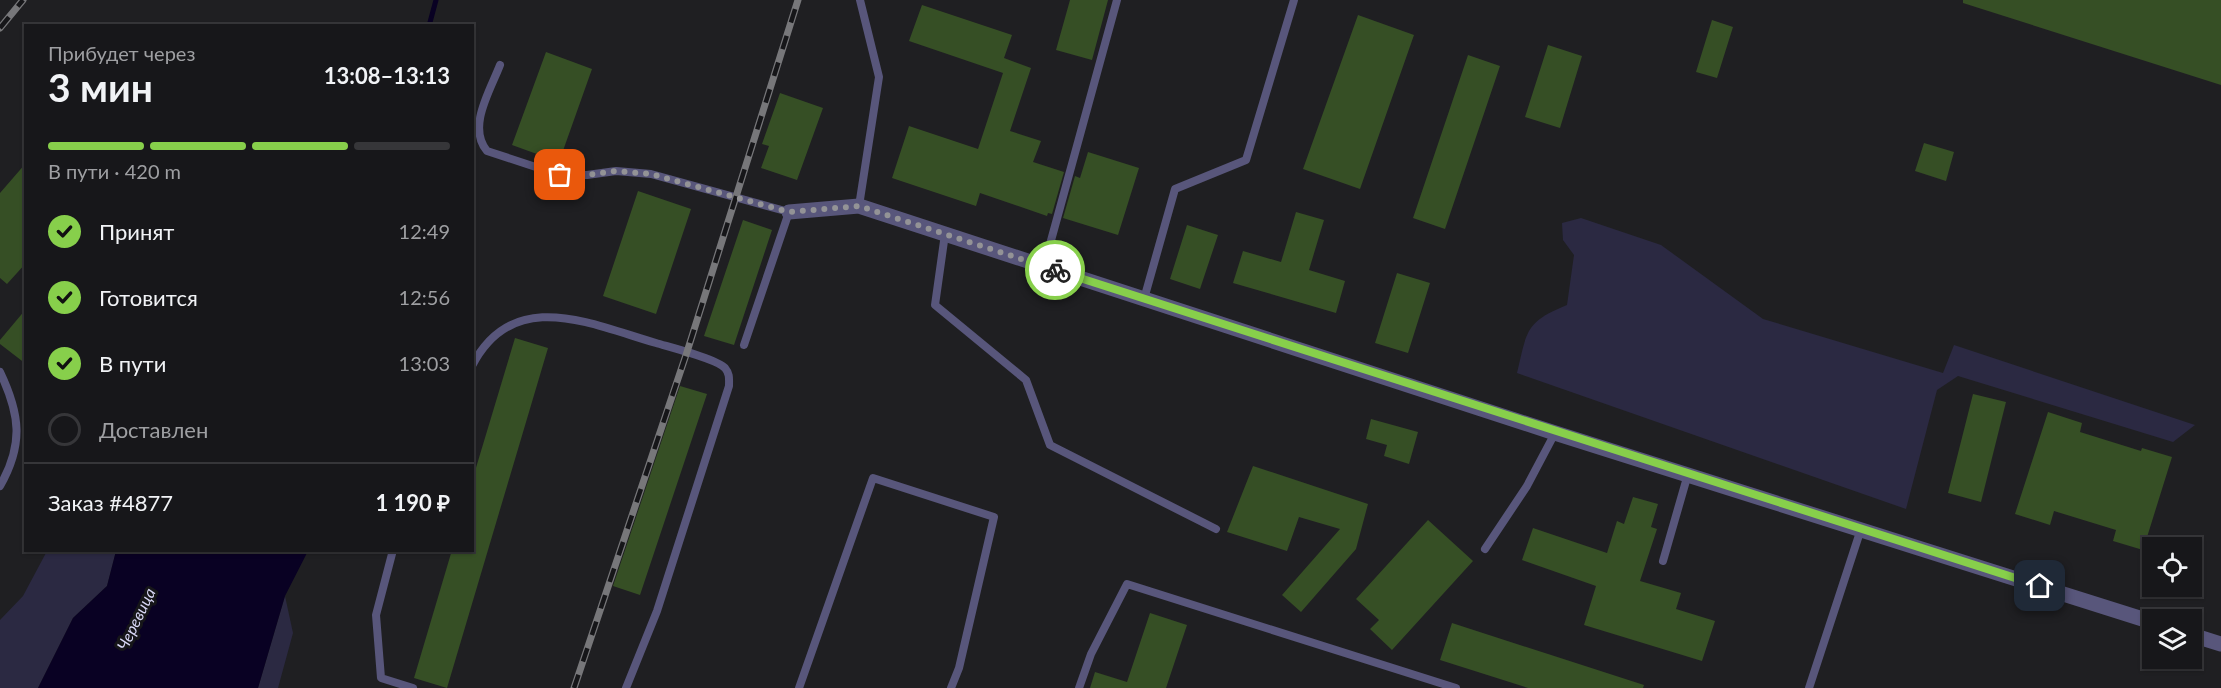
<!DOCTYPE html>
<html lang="ru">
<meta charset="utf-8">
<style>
body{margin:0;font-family:Lato,sans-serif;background:#242427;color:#f1f3f6;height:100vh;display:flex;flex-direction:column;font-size:22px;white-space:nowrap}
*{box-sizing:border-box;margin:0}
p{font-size:20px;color:#9e9fa2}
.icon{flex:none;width:33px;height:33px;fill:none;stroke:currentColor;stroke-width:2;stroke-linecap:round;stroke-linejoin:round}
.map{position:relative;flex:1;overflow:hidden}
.sheet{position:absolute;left:24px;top:24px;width:450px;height:528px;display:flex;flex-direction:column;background:#17171a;border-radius:0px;box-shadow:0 2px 4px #0004,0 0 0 2px #363639}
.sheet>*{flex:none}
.fabs{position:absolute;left:2142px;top:537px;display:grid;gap:12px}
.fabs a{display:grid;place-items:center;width:60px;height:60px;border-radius:0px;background:#17171a;box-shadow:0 2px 4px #0004,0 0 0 2px #363639;font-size:30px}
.pin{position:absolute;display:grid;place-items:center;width:51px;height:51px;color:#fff;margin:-26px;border-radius:12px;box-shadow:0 3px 9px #0006}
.courier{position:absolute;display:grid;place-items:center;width:60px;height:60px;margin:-30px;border:4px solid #87cf4b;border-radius:50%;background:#fff;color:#222;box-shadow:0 2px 8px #0007}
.summary em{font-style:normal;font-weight:700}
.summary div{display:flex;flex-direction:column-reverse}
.summary{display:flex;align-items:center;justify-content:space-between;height:102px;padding:0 24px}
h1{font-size:39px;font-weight:700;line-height:45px}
.bar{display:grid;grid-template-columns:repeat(4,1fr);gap:9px 6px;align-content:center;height:72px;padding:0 24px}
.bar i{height:8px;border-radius:4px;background:#363639}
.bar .on{background:#87cf4b}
.bar p{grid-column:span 4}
.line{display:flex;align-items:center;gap:15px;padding:0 24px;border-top:2px solid #363639}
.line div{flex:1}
ol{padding:0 24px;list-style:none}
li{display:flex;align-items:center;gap:18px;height:66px}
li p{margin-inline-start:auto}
li .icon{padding:6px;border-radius:50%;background:#87cf4b;color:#111;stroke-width:4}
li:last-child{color:#9e9fa2}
li i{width:33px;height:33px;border:3px solid #363639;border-radius:50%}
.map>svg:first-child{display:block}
</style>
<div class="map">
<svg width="2221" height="688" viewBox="0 0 2221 688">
<rect width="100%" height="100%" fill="#1f1f22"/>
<path fill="#2b2942" d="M1581,218L1661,245L1763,319L1943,373L1954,345L2195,425L2173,442L1958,376L1937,390L1906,509L1517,373C1527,331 1525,322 1567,305L1574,255L1563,240L1562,223Z
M47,551H116L107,586L73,618L38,688H0V620L23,596Z
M285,596L293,633L278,688H258Z"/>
<path fill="#090123" d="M116,551H308L285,596L258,688H38L73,618L107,586Z"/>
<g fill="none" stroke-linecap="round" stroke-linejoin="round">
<path stroke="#090123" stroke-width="5" d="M429,26L436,0"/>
</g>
<path fill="#364f25" d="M1070,0H1108L1092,60L1056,50Z
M1963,0H2221V85L1963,3Z
M922,5L1012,35L1004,58L1031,68L1010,131L1041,141L1033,162L1064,172L1052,214L1048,213L1047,216L980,193L976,206L892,178L909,126L978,149L1003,73L909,41Z
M1358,15L1414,35L1360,189L1303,169Z
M1712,20L1733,27L1717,78L1696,72Z
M1548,45L1582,56L1560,128L1525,117Z
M546,52L592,69L559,162L512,145Z
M1468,55L1500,66L1445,229L1413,218Z
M780,93L823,108L797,180L761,168L769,146L762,144Z
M1924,143L1954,152L1946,181L1915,171Z
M1088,152L1139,168L1118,235L1063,218L1075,176L1080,178Z
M26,163V263L7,284L0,278V193Z
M638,191L691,209L656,314L603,296Z
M1296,212L1324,220L1309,270L1345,281L1336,313L1233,283L1243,251L1281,262Z
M743,220L772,230L734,345L704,336Z
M1187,225L1218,235L1200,289L1170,279Z
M1397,273L1430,283L1408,353L1375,343Z
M26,309V364L0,344V340Z
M515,338L548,348L447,688L414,678L452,550H472V481Z
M680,386L707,394L640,595L613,586Z
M1973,394L2006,402L1981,502L1948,493Z
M2048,412L2082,423L2080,432L2141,451L2142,448L2172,457L2143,550L2113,541L2116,530L2054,511L2050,525L2015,514Z
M1371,419L1418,432L1409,464L1384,456L1387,445L1366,439Z
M1253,466L1368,504L1356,549L1301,612L1282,595L1340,529L1299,517L1287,551L1227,532Z
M1633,497L1658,504L1651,527L1657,529L1640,581L1681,593L1676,609L1715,621L1702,661L1584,625L1596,586L1522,560L1533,528L1607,553L1617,521L1624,524Z
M1428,520L1473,561L1392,650L1370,629L1379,620L1356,599Z
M1150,613L1187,625L1166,688H1090L1095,672L1127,682Z
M1452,623L1644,685L1643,688H1528L1440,660Z"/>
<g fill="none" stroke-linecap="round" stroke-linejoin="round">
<path stroke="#58567b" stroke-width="8" d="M500,65C490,91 467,127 487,151L560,175H587L616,171L651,174L789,212L744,345
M859,206L879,77L860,0
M945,234L935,305L1026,380L1050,445L1216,529
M1044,266L1117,0
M1144,299L1175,189L1246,160L1294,0
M472,366C513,286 590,324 656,343C669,347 717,359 725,368C730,374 729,379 729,386L657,611L626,688
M0,372C20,414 24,444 0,486
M1485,549L1527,486L1555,433
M393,550L376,615L381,678L413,688
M1663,561L1688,474
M799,688L873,478L994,517L959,668L951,688
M1079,688L1091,654L1127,584L1456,688
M1809,688L1861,529"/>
<path stroke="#58567b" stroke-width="15" d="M789,212L859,206L1555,433L2152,622
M2192,635L2221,644"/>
<g stroke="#77777a" stroke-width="7">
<path id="rail" d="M0,28L23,0
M574,688L687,352L798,0"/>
</g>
<use href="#rail" stroke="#161619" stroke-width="4.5" stroke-dasharray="14" stroke-linecap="butt"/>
</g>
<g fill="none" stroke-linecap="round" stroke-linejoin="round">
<path stroke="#939396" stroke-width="6" stroke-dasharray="0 10.8" d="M560,175H587L616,171L651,174L789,212L859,206L1055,270"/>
<path stroke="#87cf4b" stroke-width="8" d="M1055,270L2040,586"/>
</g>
<g text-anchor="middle" stroke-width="6" stroke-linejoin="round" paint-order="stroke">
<g font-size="16" font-style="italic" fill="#d8d7f5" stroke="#161619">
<text transform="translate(136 619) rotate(-64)" y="6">Черевица</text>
</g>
</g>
</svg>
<div class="fabs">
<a><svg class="icon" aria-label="locate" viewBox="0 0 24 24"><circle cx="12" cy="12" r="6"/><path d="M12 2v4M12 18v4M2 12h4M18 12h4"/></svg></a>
<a><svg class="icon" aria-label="layers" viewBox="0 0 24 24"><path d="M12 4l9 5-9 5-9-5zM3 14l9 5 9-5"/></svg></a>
</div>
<div class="pin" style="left:560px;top:175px;background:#ea580c"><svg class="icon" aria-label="bag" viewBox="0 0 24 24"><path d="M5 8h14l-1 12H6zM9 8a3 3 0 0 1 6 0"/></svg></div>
<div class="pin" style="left:2040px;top:586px;background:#1f2937"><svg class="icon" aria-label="home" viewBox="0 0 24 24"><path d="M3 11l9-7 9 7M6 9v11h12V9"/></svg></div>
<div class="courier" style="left:1055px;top:270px"><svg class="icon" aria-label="bike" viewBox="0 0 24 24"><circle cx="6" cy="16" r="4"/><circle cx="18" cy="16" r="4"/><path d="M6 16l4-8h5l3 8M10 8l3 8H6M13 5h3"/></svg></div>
<section class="sheet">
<div class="summary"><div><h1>3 мин</h1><p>Прибудет через</p></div><em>13:08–13:13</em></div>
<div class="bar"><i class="on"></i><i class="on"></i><i class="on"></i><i></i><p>В пути · 420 m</p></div>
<ol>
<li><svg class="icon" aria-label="check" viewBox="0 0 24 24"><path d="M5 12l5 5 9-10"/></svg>Принят<p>12:49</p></li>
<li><svg class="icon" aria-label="check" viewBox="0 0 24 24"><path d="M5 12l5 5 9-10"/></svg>Готовится<p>12:56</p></li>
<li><svg class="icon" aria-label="check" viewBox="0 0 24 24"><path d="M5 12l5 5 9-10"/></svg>В пути<p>13:03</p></li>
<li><i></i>Доставлен</li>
</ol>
<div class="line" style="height:78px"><div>Заказ #4877</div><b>1 190 ₽</b></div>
</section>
</div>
